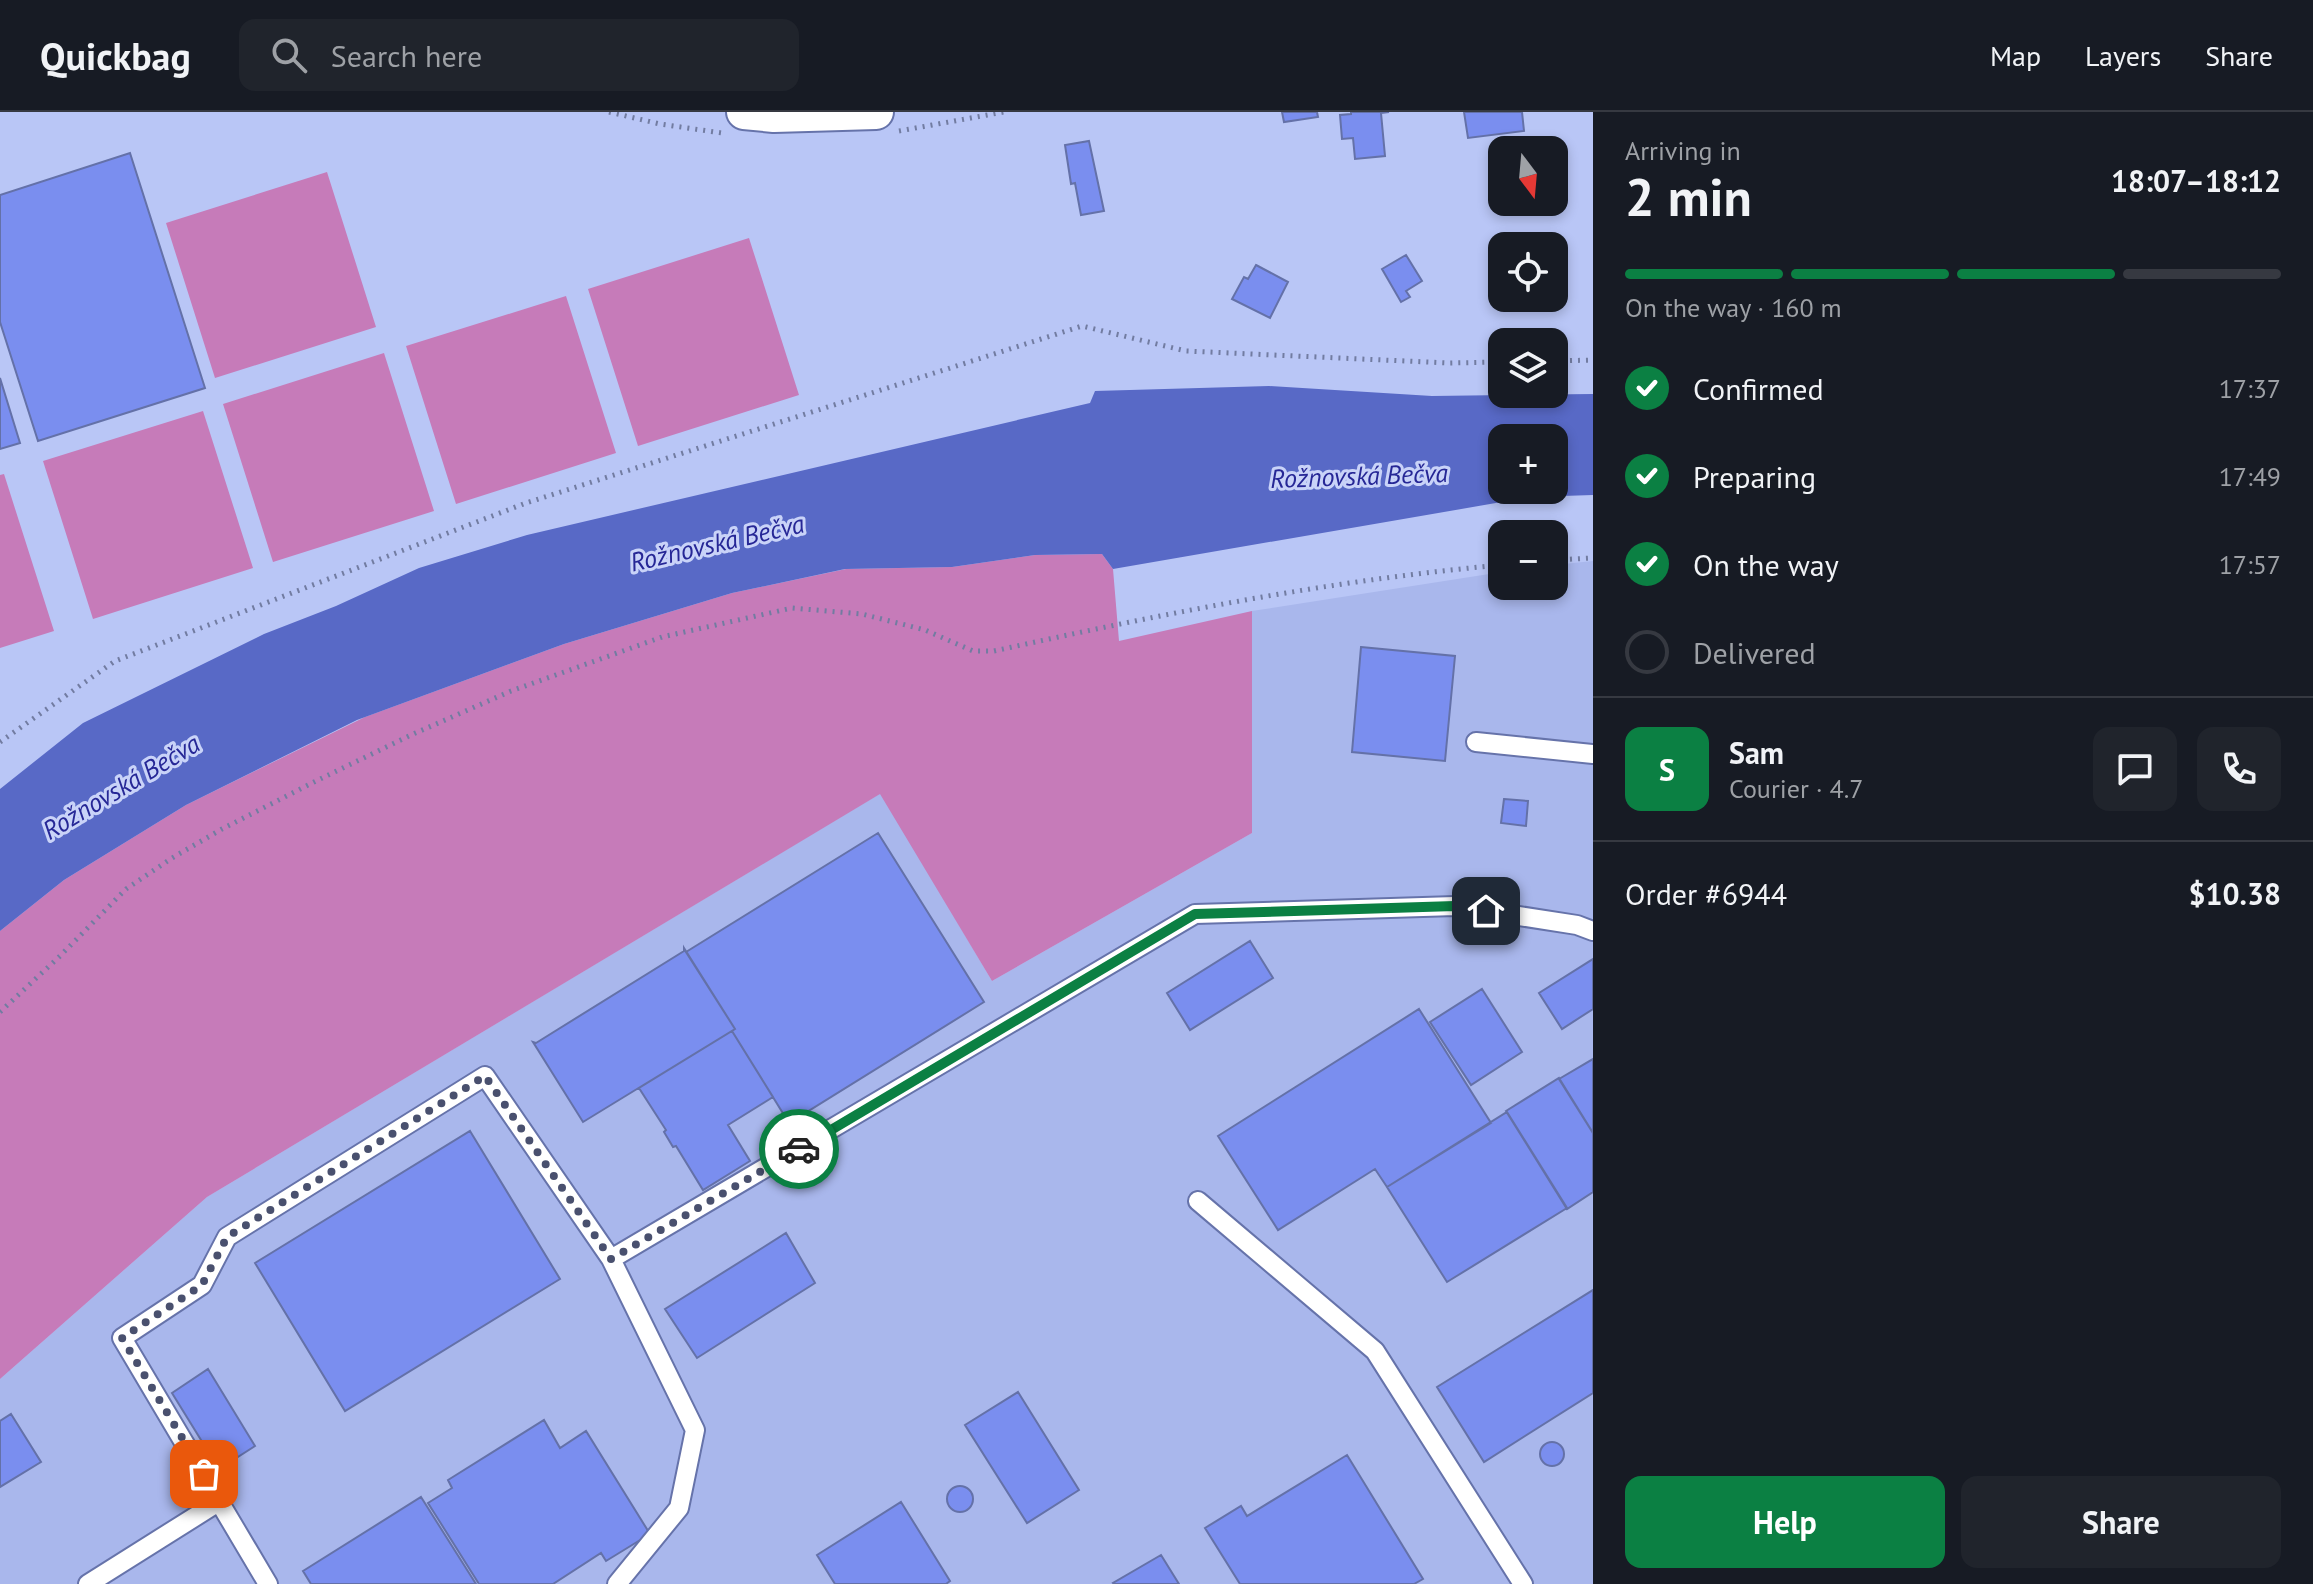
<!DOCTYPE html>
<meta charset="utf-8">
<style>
body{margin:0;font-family:"PT Sans",sans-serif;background:#20242c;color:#f1f3f6;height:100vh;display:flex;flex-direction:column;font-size:30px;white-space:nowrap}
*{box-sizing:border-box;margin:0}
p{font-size:26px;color:#9ea1a6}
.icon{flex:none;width:44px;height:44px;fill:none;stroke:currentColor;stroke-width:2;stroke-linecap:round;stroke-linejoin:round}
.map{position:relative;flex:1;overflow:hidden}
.side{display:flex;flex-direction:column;background:#171b24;width:720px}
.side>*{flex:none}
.needle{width:52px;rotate:164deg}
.tools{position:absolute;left:1488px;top:24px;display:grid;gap:16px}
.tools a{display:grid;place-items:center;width:80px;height:80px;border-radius:16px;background:#171b24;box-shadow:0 4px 12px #0003;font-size:40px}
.pin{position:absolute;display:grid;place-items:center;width:68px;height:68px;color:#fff;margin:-34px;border-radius:16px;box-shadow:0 4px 12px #0006}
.courier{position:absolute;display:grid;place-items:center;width:80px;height:80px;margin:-40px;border:6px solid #0b8043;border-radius:50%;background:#fff;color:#222;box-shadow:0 2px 10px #0007}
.headline em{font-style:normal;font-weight:700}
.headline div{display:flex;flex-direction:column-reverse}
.headline{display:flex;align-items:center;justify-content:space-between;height:136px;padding:0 32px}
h1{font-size:52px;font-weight:700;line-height:60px}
.bar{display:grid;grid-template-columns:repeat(4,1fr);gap:12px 8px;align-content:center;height:96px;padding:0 32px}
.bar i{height:10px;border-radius:6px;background:#363941}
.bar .active{background:#0b8043}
.bar p{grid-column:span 4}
.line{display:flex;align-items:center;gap:20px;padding:0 32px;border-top:2px solid #363941}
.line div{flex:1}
.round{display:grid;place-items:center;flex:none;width:84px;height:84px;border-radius:16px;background:#20242c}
ol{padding:0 32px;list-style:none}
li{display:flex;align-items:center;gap:24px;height:88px}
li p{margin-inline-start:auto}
li .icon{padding:8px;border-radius:50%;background:#0b8043;color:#fff;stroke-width:4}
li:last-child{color:#9ea1a6}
li i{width:44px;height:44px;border:4px solid #363941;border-radius:50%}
.primary-button{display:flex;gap:16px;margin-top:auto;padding:16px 32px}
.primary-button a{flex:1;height:92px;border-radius:16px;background:#0b8043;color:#fff;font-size:32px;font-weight:700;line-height:92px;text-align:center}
.primary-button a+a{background:#20242c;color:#f1f3f6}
header{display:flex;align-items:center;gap:48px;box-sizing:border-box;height:112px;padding:0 40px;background:#171b24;border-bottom:2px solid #363941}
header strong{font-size:38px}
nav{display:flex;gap:44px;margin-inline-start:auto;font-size:28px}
.search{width:560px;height:72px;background:#20242c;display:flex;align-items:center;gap:20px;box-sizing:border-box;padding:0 28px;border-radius:16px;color:#9ea1a6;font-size:30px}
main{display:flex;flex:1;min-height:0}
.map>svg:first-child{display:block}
</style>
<header>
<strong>Quickbag</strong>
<div class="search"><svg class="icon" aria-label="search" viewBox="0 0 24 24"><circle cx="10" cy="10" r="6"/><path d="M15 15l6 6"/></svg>Search here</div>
<nav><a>Map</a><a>Layers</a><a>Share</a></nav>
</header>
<main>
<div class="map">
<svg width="1593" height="1472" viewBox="0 0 1593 1472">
<rect width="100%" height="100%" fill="#b9c6f6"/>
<path fill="#a9b7ec" d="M1593,449V1472H0V1267L207,1085L881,681L992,869L1252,721V499L1502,460V474H1554V453Z"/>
<path fill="#c67bb9" d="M327,60L376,215L215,266L166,111Z
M749,126L799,283L638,334L588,177Z
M566,184L616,341L456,392L406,234Z
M384,241L434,399L273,450L223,292Z
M203,299L253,456L93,507L43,349Z
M4,362L54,519L0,536V363Z
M1102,442L1113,457L1119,529L1252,499V721L992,869L880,682L207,1085L0,1267V819L64,768L186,693L365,605L564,532L732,481L846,457L952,455L1035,443Z"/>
<path fill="#5869c6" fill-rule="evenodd" d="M1269,274L1432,284L1593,282V383L1531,385L1113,457L1102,442L1035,443L952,455L845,457L732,481L564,532L357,608L186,693L64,768L0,819V677L83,611L264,522L336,494L419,456L527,423L1090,291L1095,279ZM1502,326H1554V378H1502Z"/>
<path fill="#7a8eef" stroke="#6471a8" stroke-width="2" d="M1282,0H1317L1318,5L1284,10Z
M1351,0H1389L1381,1L1385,44L1355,47L1353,26L1342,27L1340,3L1351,2Z
M1464,0H1522L1524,19L1468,26Z
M1089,29L1104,99L1081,103L1075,71L1071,72L1065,33Z
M130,41L205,276L38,329L0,210V83Z
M1406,143L1422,169L1406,179L1410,185L1401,190L1382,157Z
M1256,153L1288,170L1270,206L1232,187L1244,165L1248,167Z
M0,266L20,331L0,337Z
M1361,535L1455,544L1445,649L1352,640Z
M1504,687L1528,689L1526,714L1501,711Z
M878,721L984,890L789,1011L732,919L735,917L686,840Z
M1250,829L1273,866L1190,918L1167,881Z
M684,836L735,917L583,1010L533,930L536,931L684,839Z
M1593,847V897L1562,917L1539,881Z
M1482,877L1522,940L1471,973L1430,910Z
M1419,897L1491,1011L1387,1075L1375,1057L1278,1118L1218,1024Z
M732,919L773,985L728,1013L750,1049L703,1078L676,1034L673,1035L664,1020L666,1018L639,976Z
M1593,947V1021L1559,967Z
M1559,966L1593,1021V1080L1567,1097L1506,999Z
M1507,1000L1567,1096L1447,1170L1387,1075Z
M470,1019L560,1167L345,1299L255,1151Z
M786,1121L815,1171L697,1246L665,1197Z
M1593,1178V1281L1484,1350L1437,1275Z
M208,1257L255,1334L219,1357L172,1281Z
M1018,1280L1079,1378L1027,1411L965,1313Z
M11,1302L41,1350L0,1375V1309Z
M544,1308L560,1336L586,1319L650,1422L606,1449L601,1441L553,1472H479L428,1391L452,1376L448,1368Z
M1540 1342a12 12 0 1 1 24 0a12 12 0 1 1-24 0Z
M1347,1343L1423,1467L1414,1472H1240L1205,1416L1241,1394L1247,1404Z
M947 1387a13 13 0 1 1 26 0a13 13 0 1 1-26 0Z
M421,1385L476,1472H311L303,1459Z
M901,1390L950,1469L946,1472H835L817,1443Z
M1161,1443L1179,1472H1114L1113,1471Z"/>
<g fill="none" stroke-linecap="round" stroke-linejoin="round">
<g stroke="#6673aa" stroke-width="22">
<path id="service" d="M1476,630L1593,642
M1198,1089L1375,1239L1523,1472
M611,1147L1195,802L1455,794L1577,813L1593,819
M88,1472L220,1389
M268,1472L122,1226L202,1173L227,1125L485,964L611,1147L695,1318L679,1396L617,1472"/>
</g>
<g stroke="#6673aa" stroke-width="38">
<path id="minor" d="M744,0L774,3L876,0"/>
</g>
<path stroke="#727ca1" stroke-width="5" stroke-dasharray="2 6" stroke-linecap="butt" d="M609,0L660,12L722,21
M899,19L1004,0
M1554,249L1593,248
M1554,448L1593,446
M0,630L115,549L526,391L1082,214L1186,239L1449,251L1502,250
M0,900L60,844L126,777L172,746L222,717L316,669L411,623L511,579L662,525L792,496L862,502L925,518L973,539H994C1162,502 1330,468 1502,453"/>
<use href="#service" stroke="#fff" stroke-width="18"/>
<use href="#minor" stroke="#fff" stroke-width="34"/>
</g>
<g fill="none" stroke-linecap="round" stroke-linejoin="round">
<path stroke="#49506e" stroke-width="8" stroke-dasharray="0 14.4" d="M204,1362L122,1226L202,1173L227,1125L485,964L611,1147L799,1037"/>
<path stroke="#0b8043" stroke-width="10" d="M799,1037L1195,802L1455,794L1486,799"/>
</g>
<g text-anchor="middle" stroke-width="6" stroke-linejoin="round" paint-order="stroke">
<g font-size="26" font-style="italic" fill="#262796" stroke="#c9d3f8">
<text transform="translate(1359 364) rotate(-2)" y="9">Rožnovská Bečva</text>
<text transform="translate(717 431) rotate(-13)" y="9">Rožnovská Bečva</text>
<text transform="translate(121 675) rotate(-31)" y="9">Rožnovská Bečva</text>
</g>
</g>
</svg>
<div class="tools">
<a><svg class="needle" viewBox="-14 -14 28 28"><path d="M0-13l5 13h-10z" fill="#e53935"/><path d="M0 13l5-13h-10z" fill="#9ea1a6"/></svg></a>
<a><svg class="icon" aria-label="locate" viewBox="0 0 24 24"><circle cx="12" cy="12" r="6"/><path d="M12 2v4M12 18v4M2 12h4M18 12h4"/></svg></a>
<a><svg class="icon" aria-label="layers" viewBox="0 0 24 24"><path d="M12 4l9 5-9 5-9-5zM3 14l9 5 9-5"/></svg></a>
<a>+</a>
<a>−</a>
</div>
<div class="pin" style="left:204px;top:1362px;background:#ea580c"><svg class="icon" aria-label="bag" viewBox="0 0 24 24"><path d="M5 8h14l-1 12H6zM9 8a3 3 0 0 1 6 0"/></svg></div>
<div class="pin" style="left:1486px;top:799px;background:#1f2937"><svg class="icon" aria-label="home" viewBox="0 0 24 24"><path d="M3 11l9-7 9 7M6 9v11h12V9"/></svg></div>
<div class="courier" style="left:799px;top:1037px"><svg class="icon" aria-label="car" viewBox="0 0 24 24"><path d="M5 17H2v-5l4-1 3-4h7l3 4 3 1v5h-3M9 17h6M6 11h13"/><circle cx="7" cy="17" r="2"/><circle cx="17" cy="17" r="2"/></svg></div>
</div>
<section class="side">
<div class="headline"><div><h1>2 min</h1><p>Arriving in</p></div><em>18:07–18:12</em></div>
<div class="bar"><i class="active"></i><i class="active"></i><i class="active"></i><i></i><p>On the way · 160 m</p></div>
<ol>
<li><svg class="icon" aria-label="check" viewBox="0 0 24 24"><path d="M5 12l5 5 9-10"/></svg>Confirmed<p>17:37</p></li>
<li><svg class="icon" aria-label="check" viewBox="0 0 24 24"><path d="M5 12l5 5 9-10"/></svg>Preparing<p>17:49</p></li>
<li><svg class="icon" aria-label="check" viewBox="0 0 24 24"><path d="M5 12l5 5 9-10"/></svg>On the way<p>17:57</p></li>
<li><i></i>Delivered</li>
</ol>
<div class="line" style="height:144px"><b class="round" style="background:#0b8043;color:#fff">S</b><div><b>Sam</b><p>Courier · 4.7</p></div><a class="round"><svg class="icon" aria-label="chat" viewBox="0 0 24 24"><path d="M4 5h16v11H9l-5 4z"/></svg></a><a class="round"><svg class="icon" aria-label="phone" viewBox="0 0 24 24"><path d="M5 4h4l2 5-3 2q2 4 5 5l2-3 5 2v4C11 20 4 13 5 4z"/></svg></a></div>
<div class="line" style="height:104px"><div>Order #6944</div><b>$10.38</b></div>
<div class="primary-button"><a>Help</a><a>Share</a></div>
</section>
</main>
